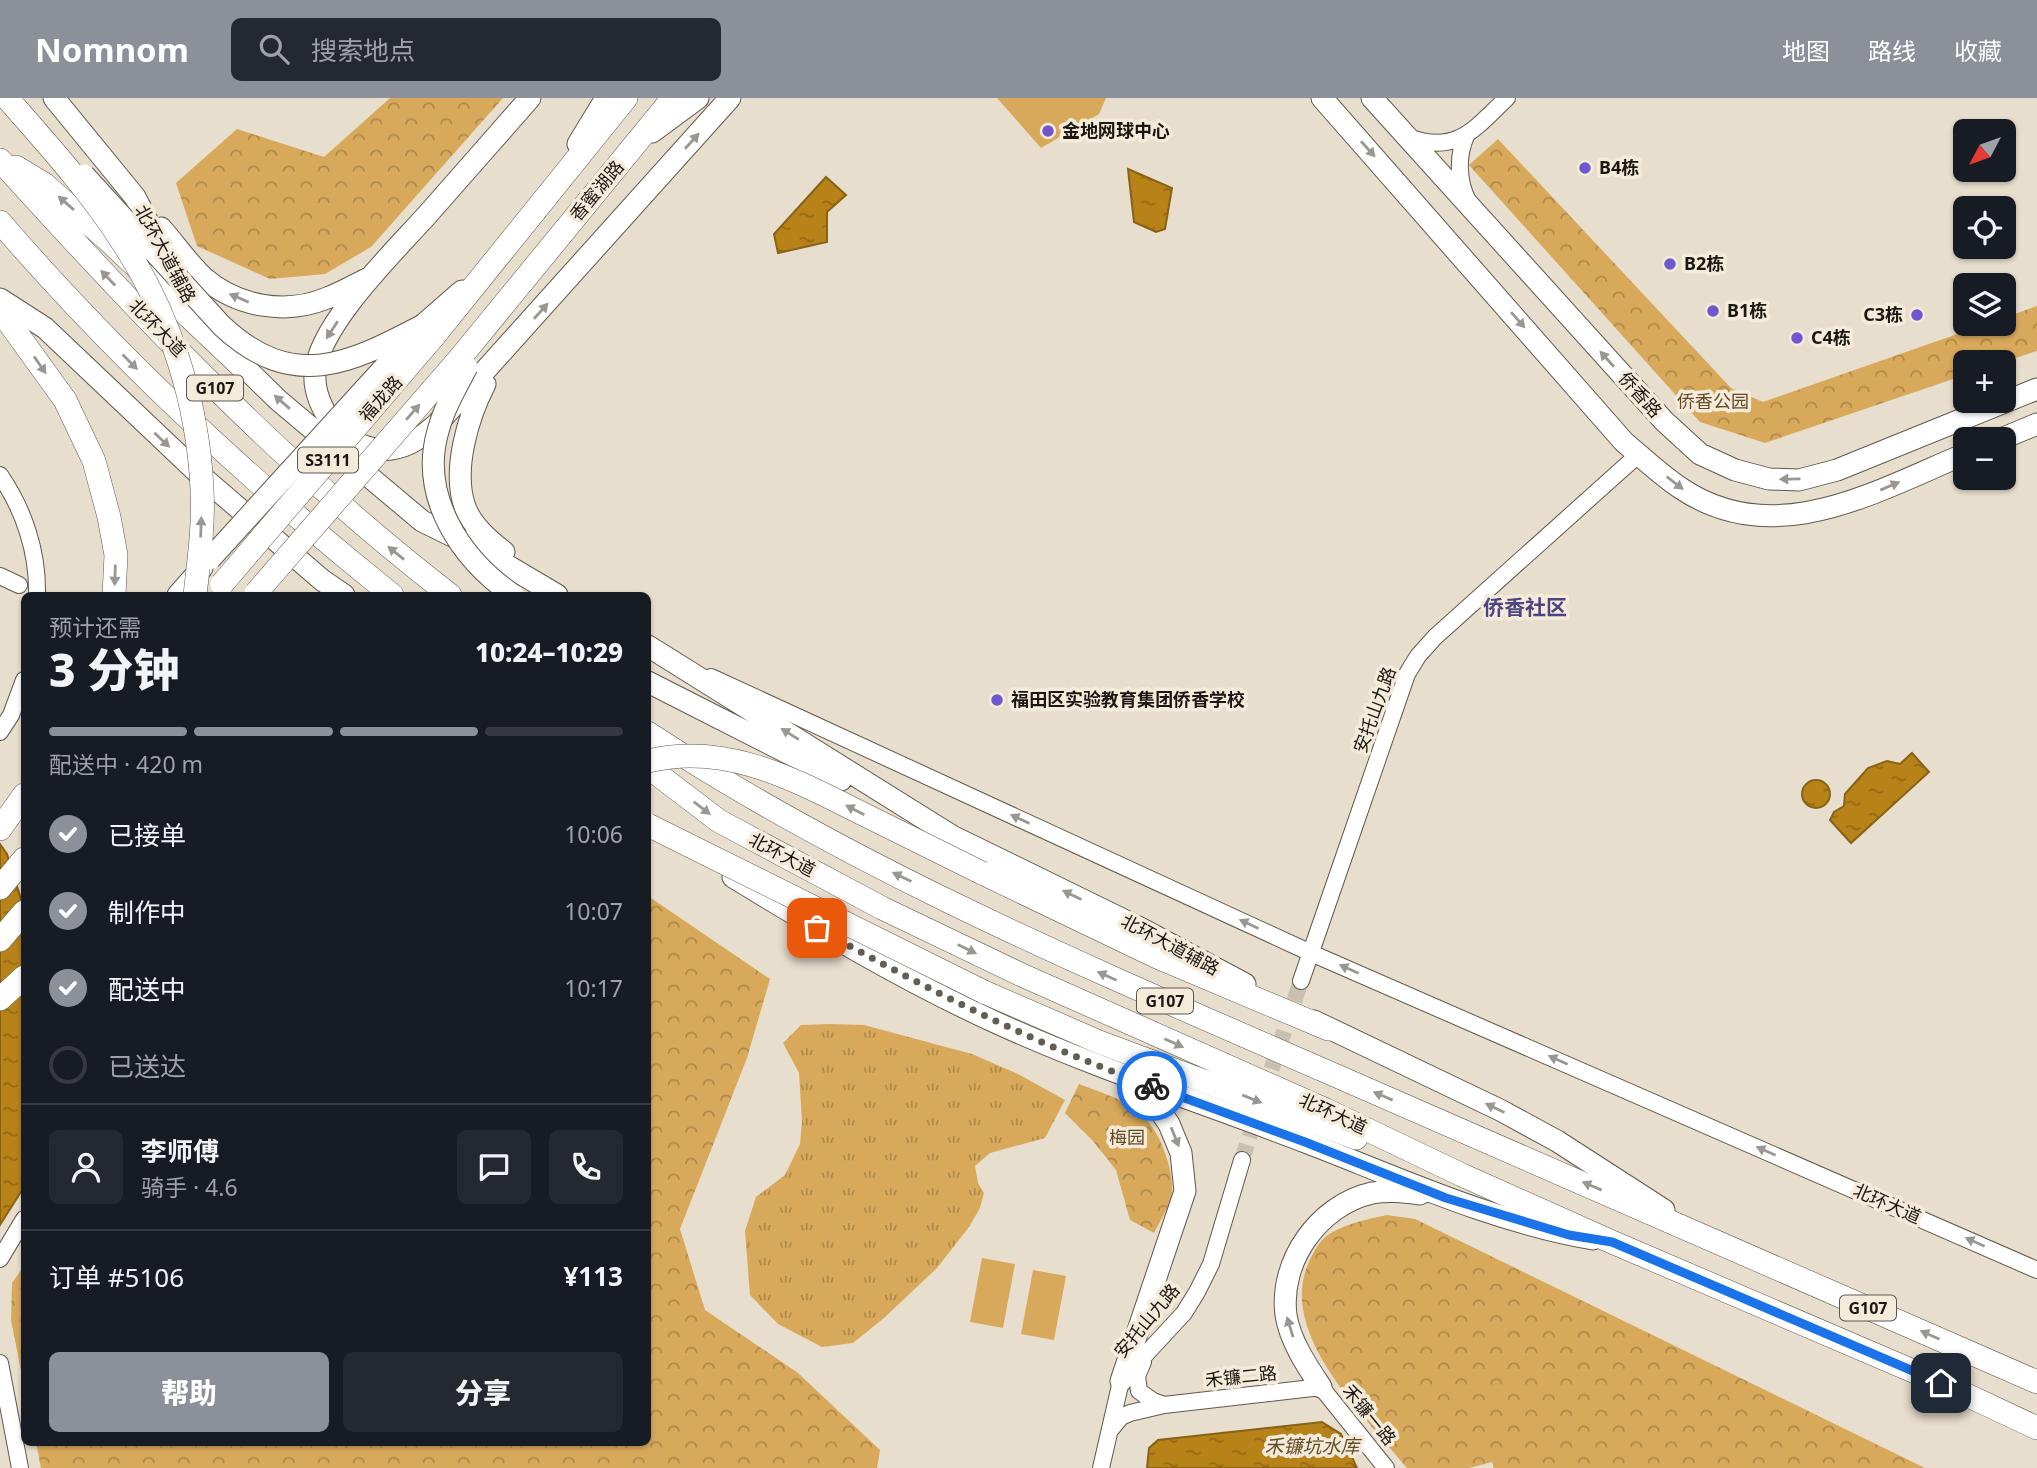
<!DOCTYPE html>
<html lang="zh">
<meta charset="utf-8">
<style>
body{margin:0;font-family:"Noto Sans","Noto Sans SC",sans-serif;background:#242831;color:#f1f3f6;height:100vh;display:flex;flex-direction:column;font-size:26px;white-space:nowrap}
*{box-sizing:border-box;margin:0}
p{font-size:23px;color:#9ea1a6}
.icon{flex:none;width:38px;height:38px;fill:none;stroke:currentColor;stroke-width:2;stroke-linecap:round;stroke-linejoin:round}
.map{position:relative;flex:1;overflow:hidden}
.side{position:absolute;left:21px;top:494px;width:630px;height:854px;display:flex;flex-direction:column;background:#171b24;border-radius:10px;box-shadow:0 2px 5px #0004}
.side>*{flex:none}
.needle{width:46px;rotate:229deg}
.tools{position:absolute;left:1953px;top:21px;display:grid;gap:14px}
.tools a{display:grid;place-items:center;width:63px;height:63px;border-radius:10px;background:#171b24;box-shadow:0 2px 5px #0004;font-size:35px}
.pin{position:absolute;display:grid;place-items:center;width:60px;height:60px;color:#fff;margin:-30px;border-radius:14px;box-shadow:0 4px 10px #0006}
.courier{position:absolute;display:grid;place-items:center;width:70px;height:70px;margin:-35px;border:5px solid #1a73e8;border-radius:50%;background:#fff;color:#222;box-shadow:0 2px 9px #0007}
.summary em{font-style:normal;font-weight:800}
.summary div{display:flex;flex-direction:column-reverse}
.summary{display:flex;align-items:center;justify-content:space-between;height:119px;padding:0 28px}
h1{font-size:46px;font-weight:800;line-height:52px}
.bar{display:grid;grid-template-columns:repeat(4,1fr);gap:10px 7px;align-content:center;height:84px;padding:0 28px}
.bar i{height:9px;border-radius:5px;background:#363941}
.bar .on{background:#8c9099}
.bar p{grid-column:span 4}
.line{display:flex;align-items:center;gap:18px;padding:0 28px;border-top:2px solid #363941}
.line div{flex:1}
.round{display:grid;place-items:center;flex:none;width:74px;height:74px;border-radius:10px;background:#242831}
ol{padding:0 28px;list-style:none}
li{display:flex;align-items:center;gap:21px;height:77px}
li p{margin-inline-start:auto}
li .icon{padding:7px;border-radius:50%;background:#8c9099;color:#fff;stroke-width:4}
li:last-child{color:#9ea1a6}
li i{width:38px;height:38px;border:4px solid #363941;border-radius:50%}
.button{display:flex;gap:14px;margin-top:auto;padding:14px 28px}
.button a{flex:1;height:80px;border-radius:10px;background:#8c9099;color:#fff;font-size:28px;font-weight:800;line-height:80px;text-align:center}
.button a+a{background:#242831;color:#f1f3f6}
header{display:flex;align-items:center;gap:42px;box-sizing:border-box;height:98px;padding:0 35px;background:#8c9099;color:#fff}
header strong{font-size:33px}
nav{display:flex;gap:38px;margin-inline-start:auto;font-size:24px}
.search{width:490px;height:63px;background:#242831;display:flex;align-items:center;gap:18px;box-sizing:border-box;padding:0 24px;border-radius:10px;color:#9ea1a6;font-size:26px}
.map>svg:first-child{display:block}
</style>
<header>
<strong>Nomnom</strong>
<div class="search"><svg class="icon" aria-label="search" viewBox="0 0 24 24"><circle cx="10" cy="10" r="6"/><path d="M15 15l6 6"/></svg>搜索地点</div>
<nav><a>地图</a><a>路线</a><a>收藏</a></nav>
</header>
<div class="map">
<svg width="2037" height="1370" viewBox="0 0 2037 1370">
<defs>
<pattern id="grass-tufts" width="24" height="20" patternUnits="userSpaceOnUse" patternTransform="scale(1.75)"><rect width="24" height="20" fill="#d8a95b"/><path d="M3 7l-1-3M5 7V3M7 7l1-3M15 17l-1-3M17 17v-4M19 17l1-3" fill="none" stroke="#ae894a"/></pattern>
<pattern id="forest-crowns" width="20" height="18" patternUnits="userSpaceOnUse" patternTransform="scale(1.75)"><rect width="20" height="18" fill="#d8a95b"/><path d="M2 6a3 3 0 1 1 6 0M12 15a3 3 0 1 1 6 0" fill="none" stroke="#ae894a"/></pattern>
<pattern id="water-ripples" width="26" height="14" patternUnits="userSpaceOnUse" patternTransform="scale(1.75)"><rect width="26" height="14" fill="#b78217"/><path d="M2 4q2-2 4 0t4 0M15 11q2-2 4 0t4 0" fill="none" stroke="#946913"/></pattern>
</defs>
<rect width="100%" height="100%" fill="#e8dece"/>
<path fill="url(#grass-tufts)" d="M830,926L864,927L972,956L1018,976L1065,1002L1045,1040L990,1055L975,1068L978,1085L984,1095L980,1110L969,1129L937,1170L884,1220L853,1245L822,1249L778,1226L750,1197L745,1133L756,1099L785,1077L800,1046L802,1024L799,975L783,945L801,927Z"/>
<path fill="url(#forest-crowns)" d="M390,0H503L371,149L325,176L270,181L197,148L176,85L237,31L324,59Z
M1498,41L1731,290L1763,304L1986,226H2004V220L2037,208V253L2003,264H1965V277L1765,345L1700,324L1469,67Z
M648,798L770,881L747,960L680,1131L705,1212L798,1275L880,1352L877,1370H41L36,1344H648Z
M1079,986C1122,1002 1151,1010 1166,1058C1170,1069 1173,1083 1172,1095C1170,1108 1160,1123 1154,1135L1130,1122L1116,1072L1093,1043L1065,1015Z
M1387,1117L1415,1121L1925,1370H1494L1492,1364L1469,1370H1407C1366,1319 1276,1235 1309,1164C1314,1153 1320,1141 1331,1135C1348,1125 1369,1121 1387,1117Z
M24,1168V1288L11,1222L12,1185Z"/>
<path fill="#d8a95b" d="M997,0H1106L1099,16L1041,50Z
M982,1160L1015,1166L1003,1230L970,1224Z
M1033,1172L1066,1178L1054,1242L1021,1236Z"/>
<path fill="url(#water-ripples)" stroke="#886216" stroke-width="2" d="M1128,71L1172,90L1165,131L1156,134L1134,124Z
M826,79L846,97L827,114V144L778,155L774,136Z
M1912,655L1929,674L1851,745L1830,722L1834,714L1844,708L1845,696L1868,670L1887,663L1900,666Z
M1802 696a14 14 0 1 1 28 0a14 14 0 1 1-28 0Z
M0,746L7,756L24,811V1089L0,1127Z
M1322,1324L1341,1336L1357,1370H1147L1149,1350L1158,1342Z"/>
<g fill="none" stroke-linecap="round" stroke-linejoin="round">
<path stroke="#c9c0b2" stroke-width="16" stroke-dasharray="16 8" stroke-linecap="butt" d="M1264,994L1301,883
M1242,1062L1257,1015"/>
<g stroke="#61584b" stroke-width="18">
<path id="minor" d="M1466,38C1457,58 1458,84 1468,103
M1408,39C1457,57 1474,31 1507,0
M0,377C24,412 38,454 37,497
M0,478L19,487
M711,579L1311,855L2037,1172
M0,634L11,617L24,582
M1301,883L1407,576L1418,558L1435,539L1639,356
M0,1161L24,1121
M1143,1264L1137,1278L1139,1293L1153,1303L1164,1307
M0,1265L20,1370
M1112,1330L1121,1319L1130,1315L1164,1307L1321,1289L1386,1370
M1101,1370L1121,1283L1184,1215L1197,1194L1211,1166L1242,1062"/>
</g>
<g stroke="#61584b" stroke-width="23">
<path id="major" d="M54,0L135,99L170,167
M530,0C496,39 462,77 428,116C395,153 320,225 315,274C312,313 350,357 391,351C409,349 423,338 437,326L730,0
M1322,0L1624,344C1643,360 1662,378 1682,391C1775,453 1876,393 1965,356
M1372,0L1664,323L1700,356L1735,372L1769,381L1799,382L1837,372L2037,291
M652,34L698,0
M578,46L606,0
M161,130C176,147 188,165 204,180C238,209 286,217 327,200C341,195 354,187 367,181
M0,201L45,230L200,377L322,482L344,497
M423,227L462,193
M231,256L278,302L422,423L481,452L557,497
M485,286C468,319 452,372 465,409C472,428 489,442 504,454
M2001,341L2037,326
M178,497L202,470
M648,548L952,738L1138,829L1245,886
M648,584L841,682
M733,779C818,831 905,883 997,925C1098,971 1204,1005 1308,1045C1401,1081 1494,1124 1593,1141
M1314,923L1500,1012L1557,1043L1664,1112
M1121,1283L1185,1093L1181,1055L1169,1026L1152,1001L1132,986
M1321,1289C1307,1268 1290,1243 1286,1217C1279,1163 1319,1107 1372,1095C1389,1092 1404,1094 1420,1096"/>
</g>
<g stroke="#61584b" stroke-width="24">
<path id="highway" d="M7,0L21,16
M0,62C140,217 284,369 450,497
M16,69L44,86L108,142L241,268
M0,124C118,261 251,384 392,497
M0,212L65,302L94,363L109,419L116,457L114,497
M434,238L626,0
M460,260L673,0
M648,635C856,772 1094,872 1323,972C1562,1075 1800,1179 2037,1284
M648,669L719,723L882,810L1024,878L1326,1012L1462,1077L1612,1144L1941,1285L2037,1330
M0,731L24,697
M982,775L1157,859L1328,931
M0,790L24,761
M0,842L24,814
M984,894L1099,944L1356,1040
M0,901L24,879"/>
</g>
<use href="#minor" stroke="#fff" stroke-width="16"/>
<use href="#major" stroke="#fff" stroke-width="21"/>
<use href="#highway" stroke="#fff" stroke-width="23"/>
<g stroke="#61584b" stroke-width="23" stroke-linecap="butt">
<path id="major-bridge" d="M84,77L222,228C293,294 349,266 423,227
M467,269C456,290 444,310 438,333C419,399 461,461 513,497
M210,461L412,239"/>
</g>
<g stroke="#61584b" stroke-width="24" stroke-linecap="butt">
<path id="highway-bridge" d="M21,16C57,57 93,98 123,145C170,217 198,305 202,391C204,426 199,462 195,497
M222,486L434,238
M256,495L460,260
M648,663C726,644 793,681 861,715C901,735 941,755 982,775
M648,727L984,894"/>
</g>
<use href="#major-bridge" stroke="#fff" stroke-width="21"/>
<use href="#highway-bridge" stroke="#fff" stroke-width="23"/>
</g>
<defs><path id="oneway-solid" d="M-6-.8H1V-3.2L6.5 0L1 3.2V.8H-6Z" transform="scale(1.75)"/></defs>
<g fill="#989794">
<use href="#oneway-solid" transform="translate(692 43) rotate(-48)"/>
<use href="#oneway-solid" transform="translate(1368 51) rotate(48)"/>
<use href="#oneway-solid" transform="translate(66 105) rotate(-139)"/>
<use href="#oneway-solid" transform="translate(108 180) rotate(-134)"/>
<use href="#oneway-solid" transform="translate(239 200) rotate(-157)"/>
<use href="#oneway-solid" transform="translate(541 213) rotate(-48)"/>
<use href="#oneway-solid" transform="translate(1518 222) rotate(49)"/>
<use href="#oneway-solid" transform="translate(332 232) rotate(123)"/>
<use href="#oneway-solid" transform="translate(1607 261) rotate(-132)"/>
<use href="#oneway-solid" transform="translate(130 264) rotate(45)"/>
<use href="#oneway-solid" transform="translate(40 267) rotate(55)"/>
<use href="#oneway-solid" transform="translate(282 304) rotate(-139)"/>
<use href="#oneway-solid" transform="translate(413 314) rotate(-49)"/>
<use href="#oneway-solid" transform="translate(162 342) rotate(43)"/>
<use href="#oneway-solid" transform="translate(1790 381) rotate(179)"/>
<use href="#oneway-solid" transform="translate(1675 385) rotate(38)"/>
<use href="#oneway-solid" transform="translate(1890 388) rotate(-23)"/>
<use href="#oneway-solid" transform="translate(201 429) rotate(-88)"/>
<use href="#oneway-solid" transform="translate(396 455) rotate(-141)"/>
<use href="#oneway-solid" transform="translate(115 477) rotate(92)"/>
<use href="#oneway-solid" transform="translate(790 636) rotate(-148)"/>
<use href="#oneway-solid" transform="translate(702 710) rotate(38)"/>
<use href="#oneway-solid" transform="translate(855 712) rotate(-153)"/>
<use href="#oneway-solid" transform="translate(1020 721) rotate(-155)"/>
<use href="#oneway-solid" transform="translate(902 779) rotate(-154)"/>
<use href="#oneway-solid" transform="translate(1072 797) rotate(-154)"/>
<use href="#oneway-solid" transform="translate(1249 826) rotate(-155)"/>
<use href="#oneway-solid" transform="translate(967 851) rotate(26)"/>
<use href="#oneway-solid" transform="translate(1349 871) rotate(-156)"/>
<use href="#oneway-solid" transform="translate(1107 878) rotate(-156)"/>
<use href="#oneway-solid" transform="translate(1174 945) rotate(24)"/>
<use href="#oneway-solid" transform="translate(1558 962) rotate(-156)"/>
<use href="#oneway-solid" transform="translate(1383 998) rotate(-157)"/>
<use href="#oneway-solid" transform="translate(1252 1001) rotate(22)"/>
<use href="#oneway-solid" transform="translate(1495 1010) rotate(-154)"/>
<use href="#oneway-solid" transform="translate(1175 1039) rotate(68)"/>
<use href="#oneway-solid" transform="translate(1766 1053) rotate(-156)"/>
<use href="#oneway-solid" transform="translate(1592 1088) rotate(-157)"/>
<use href="#oneway-solid" transform="translate(1975 1144) rotate(-156)"/>
<use href="#oneway-solid" transform="translate(1290 1229) rotate(-107)"/>
<use href="#oneway-solid" transform="translate(1930 1237) rotate(-156)"/>
</g>
<g fill="none" stroke-linecap="round" stroke-linejoin="round">
<path stroke="#635d54" stroke-width="7" stroke-dasharray="0 12.6" d="M817,830C925,890 1034,946 1152,988"/>
<path stroke="#1a73e8" stroke-width="9" d="M1152,988L1305,1044L1446,1100L1569,1137L1612,1144L1941,1285"/>
</g>
<g fill="#7057d1" stroke="#f5ebdb" stroke-width="2.5">
<circle cx="1048" cy="33" r="7"/>
<circle cx="1585" cy="70" r="7"/>
<circle cx="1670" cy="166" r="7"/>
<circle cx="1713" cy="213" r="7"/>
<circle cx="1917" cy="217" r="7"/>
<circle cx="1797" cy="240" r="7"/>
<circle cx="997" cy="602" r="7"/>
</g>
<g text-anchor="middle" stroke-width="7" stroke-linejoin="round" paint-order="stroke">
<g fill="#f5ebdb" stroke="#5c574e" stroke-width="2">
<rect x="187" y="277.5" width="56" height="25" rx="5"/>
<rect x="298" y="349.5" width="60" height="25" rx="5"/>
<rect x="1137" y="890.5" width="56" height="25" rx="5"/>
<rect x="1840" y="1197.5" width="56" height="25" rx="5"/>
</g>
<g font-size="16" font-weight="bold" fill="#1b1712">
<text x="215" y="296">G107</text>
<text x="328" y="368">S3111</text>
<text x="1165" y="909">G107</text>
<text x="1868" y="1216">G107</text>
</g>
<g font-size="18" font-weight="bold" fill="#1b1712" stroke="#f5ebdb" text-anchor="start">
<text x="1062" y="39">金地网球中心</text>
<text x="1599" y="76">B4栋</text>
<text x="1684" y="172">B2栋</text>
<text x="1727" y="219">B1栋</text>
<text x="1903" y="223" text-anchor="end">C3栋</text>
<text x="1811" y="246">C4栋</text>
<text x="1011" y="608">福田区实验教育集团侨香学校</text>
</g>
<g font-size="18" fill="#1b1712" stroke="#f5ebdb">
<text transform="translate(597 93) rotate(-50)" y="6">香蜜湖路</text>
<text transform="translate(165 156) rotate(62)" y="6">北环大道辅路</text>
<text transform="translate(157 230) rotate(46)" y="6">北环大道</text>
<text transform="translate(1640 297) rotate(48)" y="6">侨香路</text>
<text transform="translate(381 301) rotate(-49)" y="6">福龙路</text>
<text transform="translate(1375 612) rotate(-70)" y="6">安托山九路</text>
<text transform="translate(782 757) rotate(28)" y="6">北环大道</text>
<text transform="translate(1170 847) rotate(28)" y="6">北环大道辅路</text>
<text transform="translate(1333 1016) rotate(25)" y="6">北环大道</text>
<text transform="translate(1887 1106) rotate(24)" y="6">北环大道</text>
<text transform="translate(1147 1223) rotate(-50)" y="6">安托山九路</text>
<text transform="translate(1241 1279) rotate(-6)" y="6">禾镰二路</text>
<text transform="translate(1369 1317) rotate(51)" y="6">禾镰一路</text>
</g>
<g font-size="18" fill="#634b25" stroke="#f5ebdb">
<text x="1713" y="310">侨香公园</text>
<text x="1127" y="1046">梅园</text>
</g>
<g font-size="19" font-style="italic" fill="#654e27" stroke="#f5ebdb">
<text x="1312" y="1355">禾镰坑水库</text>
</g>
<g font-size="21" font-weight="bold" fill="#4d4482" stroke="#f5ebdb">
<text x="1525" y="517">侨香社区</text>
</g>
</g>
</svg>
<div class="tools">
<a><svg class="needle" viewBox="-14 -14 28 28"><path d="M0-13l5 13h-10z" fill="#e53935"/><path d="M0 13l5-13h-10z" fill="#9ea1a6"/></svg></a>
<a><svg class="icon" aria-label="locate" viewBox="0 0 24 24"><circle cx="12" cy="12" r="6"/><path d="M12 2v4M12 18v4M2 12h4M18 12h4"/></svg></a>
<a><svg class="icon" aria-label="layers" viewBox="0 0 24 24"><path d="M12 4l9 5-9 5-9-5zM3 14l9 5 9-5"/></svg></a>
<a>+</a>
<a>−</a>
</div>
<div class="pin" style="left:817px;top:830px;background:#ea580c"><svg class="icon" aria-label="bag" viewBox="0 0 24 24"><path d="M5 8h14l-1 12H6zM9 8a3 3 0 0 1 6 0"/></svg></div>
<div class="pin" style="left:1941px;top:1285px;background:#1f2937"><svg class="icon" aria-label="home" viewBox="0 0 24 24"><path d="M3 11l9-7 9 7M6 9v11h12V9"/></svg></div>
<div class="courier" style="left:1152px;top:988px"><svg class="icon" aria-label="bike" viewBox="0 0 24 24"><circle cx="6" cy="16" r="4"/><circle cx="18" cy="16" r="4"/><path d="M6 16l4-8h5l3 8M10 8l3 8H6M13 5h3"/></svg></div>
<section class="side">
<div class="summary"><div><h1>3 分钟</h1><p>预计还需</p></div><em>10:24–10:29</em></div>
<div class="bar"><i class="on"></i><i class="on"></i><i class="on"></i><i></i><p>配送中 · 420 m</p></div>
<ol>
<li><svg class="icon" aria-label="check" viewBox="0 0 24 24"><path d="M5 12l5 5 9-10"/></svg>已接单<p>10:06</p></li>
<li><svg class="icon" aria-label="check" viewBox="0 0 24 24"><path d="M5 12l5 5 9-10"/></svg>制作中<p>10:07</p></li>
<li><svg class="icon" aria-label="check" viewBox="0 0 24 24"><path d="M5 12l5 5 9-10"/></svg>配送中<p>10:17</p></li>
<li><i></i>已送达</li>
</ol>
<div class="line" style="height:126px"><a class="round"><svg class="icon" aria-label="person" viewBox="0 0 24 24"><circle cx="12" cy="8" r="4"/><path d="M4 21q1-7 8-7t8 7"/></svg></a><div><b>李师傅</b><p>骑手 · 4.6</p></div><a class="round"><svg class="icon" aria-label="chat" viewBox="0 0 24 24"><path d="M4 5h16v11H9l-5 4z"/></svg></a><a class="round"><svg class="icon" aria-label="phone" viewBox="0 0 24 24"><path d="M5 4h4l2 5-3 2q2 4 5 5l2-3 5 2v4C11 20 4 13 5 4z"/></svg></a></div>
<div class="line" style="height:91px"><div>订单 #5106</div><b>¥113</b></div>
<div class="button"><a>帮助</a><a>分享</a></div>
</section>
</div>
